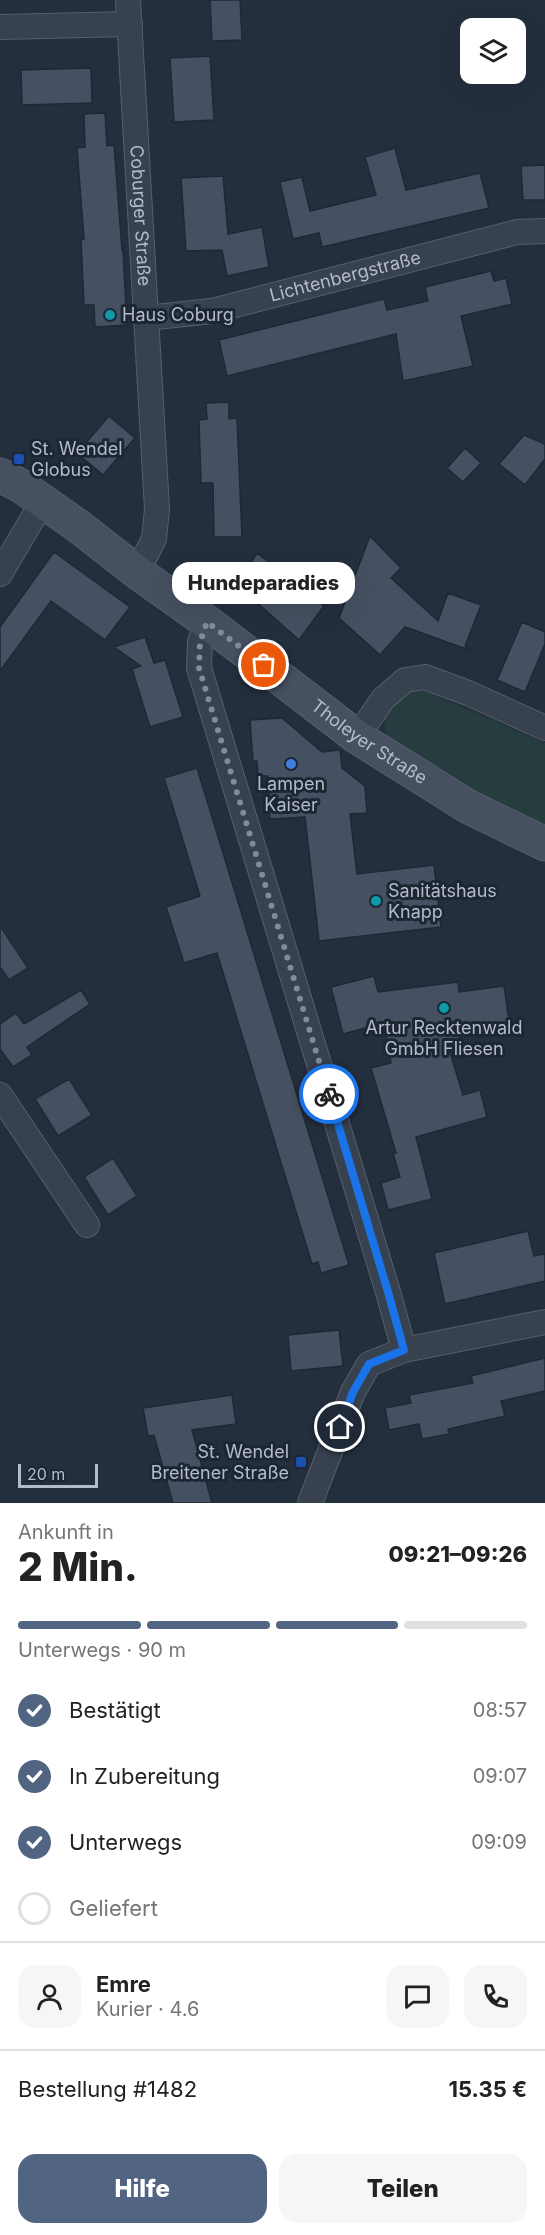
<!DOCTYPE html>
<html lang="de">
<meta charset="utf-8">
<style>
body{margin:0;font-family:Inter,sans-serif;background:#f6f6f6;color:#222;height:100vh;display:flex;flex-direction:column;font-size:22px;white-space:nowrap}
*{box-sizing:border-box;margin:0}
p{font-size:20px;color:#767676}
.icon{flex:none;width:33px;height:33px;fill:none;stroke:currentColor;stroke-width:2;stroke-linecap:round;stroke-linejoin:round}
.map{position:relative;height:1503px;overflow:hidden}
.details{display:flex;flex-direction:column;background:#fff;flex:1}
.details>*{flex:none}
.tools{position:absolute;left:460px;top:18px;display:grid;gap:12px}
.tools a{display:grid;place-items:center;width:66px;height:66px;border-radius:12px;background:#fff;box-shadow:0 6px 24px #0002;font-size:30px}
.scale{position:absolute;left:18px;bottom:15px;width:80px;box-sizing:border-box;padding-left:6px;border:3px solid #b4bcc9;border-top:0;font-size:16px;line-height:21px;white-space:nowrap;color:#b4bcc9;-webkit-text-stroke:4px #1d2633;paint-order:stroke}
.pin{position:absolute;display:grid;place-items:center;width:51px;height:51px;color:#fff;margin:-26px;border:3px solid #fff;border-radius:50%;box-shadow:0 2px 6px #0007}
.courier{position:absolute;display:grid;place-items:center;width:60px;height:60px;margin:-30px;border:4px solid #1a73e8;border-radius:50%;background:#fff;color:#222;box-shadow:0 2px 8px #0007}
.bubble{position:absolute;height:42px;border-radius:18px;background:#fff;box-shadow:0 6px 24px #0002;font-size:20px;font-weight:800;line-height:42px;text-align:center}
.headline em{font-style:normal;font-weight:800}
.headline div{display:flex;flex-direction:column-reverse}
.headline{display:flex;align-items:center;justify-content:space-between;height:102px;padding:0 18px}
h1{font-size:39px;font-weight:800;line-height:45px}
.bar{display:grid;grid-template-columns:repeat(4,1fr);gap:9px 6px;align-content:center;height:72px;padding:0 18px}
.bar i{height:8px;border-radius:4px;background:#e0e0e0}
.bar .on{background:#516482}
.bar p{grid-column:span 4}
.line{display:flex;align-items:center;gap:15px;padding:0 18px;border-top:2px solid #e0e0e0}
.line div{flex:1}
.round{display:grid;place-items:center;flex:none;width:63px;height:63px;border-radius:18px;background:#f6f6f6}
ol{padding:0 18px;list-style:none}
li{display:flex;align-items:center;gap:18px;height:66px}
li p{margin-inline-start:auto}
li .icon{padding:6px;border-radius:50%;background:#516482;color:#fff;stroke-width:4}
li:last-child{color:#767676}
li i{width:33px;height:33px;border:3px solid #e0e0e0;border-radius:50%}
.primary-button{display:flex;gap:12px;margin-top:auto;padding:12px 18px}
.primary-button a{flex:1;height:69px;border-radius:18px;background:#516482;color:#fff;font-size:24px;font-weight:800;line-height:69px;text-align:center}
.primary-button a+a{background:#f6f6f6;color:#222}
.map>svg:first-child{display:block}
</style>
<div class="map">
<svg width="545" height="1503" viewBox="0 0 545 1503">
<rect width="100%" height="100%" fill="#242f3e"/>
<path fill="#263c3f" d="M411,690L425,691L545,743V828L478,798L391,745L385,729L384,712Z"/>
<path fill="#455162" stroke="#1f2835" stroke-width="1.5" d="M210,0H240L242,40L212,41Z
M210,56L214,120L174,122L170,58Z
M91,68L92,103L22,105L21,70Z
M105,113L107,146L114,145L122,250H123L127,325L95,327L94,305H84L81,240L84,239L77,148L85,147L84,114Z
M395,148L406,190L480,173L489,208L322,247L319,233L293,239L280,182L302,177L310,211L376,195L365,157Z
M545,165V200H523L521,166Z
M223,176L228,234L262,227L269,267L227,276L222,250L186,251L181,178Z
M491,271L494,281L506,278L512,304L461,316L473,366L403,381L396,334L227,376L219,340L384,299L387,310L428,301L425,287Z
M229,402V419L237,418L242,537H214L213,483H201L199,420L207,419L206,403Z
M109,416L135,438L103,475L77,453Z
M524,435L545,444V459L525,485L499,464Z
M465,448L481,463L463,482L447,468Z
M370,536L401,568L391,578L438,621L448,593L481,605L465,646L469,650L405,627L380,655L339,618Z
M54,552L130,607L105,640L51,601L0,671V627Z
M257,553L324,606L299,640L237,585Z
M522,622L545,632V644L525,692L497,680Z
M145,637L154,663L165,660L183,717L150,727L132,669L141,666L114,647Z
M282,718L322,752L340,750L342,768L365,786L367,813L350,814L357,874L434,865L441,927L319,941L305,817L270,819L268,776H258L257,761H253L250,720Z
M197,768L349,1265L321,1273L318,1262L312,1264L217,953L184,963L166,907L200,896L164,778Z
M0,926L28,968L9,980L0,967Z
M374,976L378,992L458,982L459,992L504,986L510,1028L459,1034L460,1047L449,1049L463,1095L480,1090L487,1117L416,1137L432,1199L388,1210L381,1183L400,1177L393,1153H396L371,1068L391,1063L384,1023L343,1034L331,987Z
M81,990L90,1004L27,1047L32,1055L13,1067L0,1049V1024L16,1013L24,1024Z
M69,1079L92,1115L58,1136L35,1099Z
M113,1158L137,1196L108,1215L84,1177Z
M528,1231L534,1256L545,1254V1281L445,1304L434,1253Z
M339,1330L343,1366L291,1371L288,1335Z
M545,1358V1391L501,1401L505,1416L448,1429L449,1434L422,1439L419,1424L389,1430L385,1408L411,1403L409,1395L473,1383L471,1376Z
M232,1395L236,1424L192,1430L212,1503H173L154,1435L148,1436L143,1408Z"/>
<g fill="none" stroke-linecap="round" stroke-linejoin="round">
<g stroke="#565f6c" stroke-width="26">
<g id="street">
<path id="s1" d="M128,0L157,509L154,539L137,572"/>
<path d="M0,27L130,24"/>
<path id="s2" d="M146,318L212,311L517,232L545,231"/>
<path d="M0,574L43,501"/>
<path d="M207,622L200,642L199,668L388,1292L404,1350"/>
<path d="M357,737L383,699L405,680L425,677L468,693L545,728"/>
<path d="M0,1095L87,1225"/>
<path d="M310,1503L353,1392L369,1364L404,1350L545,1322"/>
</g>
</g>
<g stroke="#565f6c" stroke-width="35">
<g id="secondary">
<path id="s3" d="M0,475L21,486L78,526L137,572L207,622L357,737L467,806L545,844"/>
</g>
</g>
<use href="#street" stroke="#38414e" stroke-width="24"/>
<use href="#secondary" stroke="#465061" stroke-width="33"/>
</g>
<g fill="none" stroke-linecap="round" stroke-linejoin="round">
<path stroke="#828b98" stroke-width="6" stroke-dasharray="0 10.8" d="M264,665L207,622L200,642L199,668L329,1094"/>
<path stroke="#1a73e8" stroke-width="8" d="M329,1094L388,1292L404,1350L369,1364L353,1392L340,1427"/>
</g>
<g fill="#0f9aa8" stroke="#1d2633" stroke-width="2">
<circle cx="110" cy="315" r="6"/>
<circle cx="376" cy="901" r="6"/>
<circle cx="444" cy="1008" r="6"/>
</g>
<g fill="#1a4fb4" stroke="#1d2633" stroke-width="2">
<rect x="13" y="453" width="12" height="12" rx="3"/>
<rect x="295" y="1456" width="12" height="12" rx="3"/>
</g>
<circle fill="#3f7fe0" stroke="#1d2633" stroke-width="2" cx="291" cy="764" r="6"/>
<g text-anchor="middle" stroke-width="6" stroke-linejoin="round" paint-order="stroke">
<g font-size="18" fill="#b4bcc9" stroke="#1d2633">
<text dy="6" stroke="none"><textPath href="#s1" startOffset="216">Coburger Straße</textPath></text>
<text dy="6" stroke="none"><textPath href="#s2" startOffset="204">Lichtenbergstraße</textPath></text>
<text dy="6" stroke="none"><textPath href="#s3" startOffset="456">Tholeyer Straße</textPath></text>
</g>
<g font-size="18" fill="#b4bcc9" stroke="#1d2633" text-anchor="start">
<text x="122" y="321">Haus Coburg</text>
<text x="31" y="455">St. Wendel<tspan x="31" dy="21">Globus</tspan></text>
<text x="291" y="790" text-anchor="middle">Lampen<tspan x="291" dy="21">Kaiser</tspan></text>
<text x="388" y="897">Sanitätshaus<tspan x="388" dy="21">Knapp</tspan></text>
<text x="444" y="1034" text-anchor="middle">Artur Recktenwald<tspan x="444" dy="21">GmbH Fliesen</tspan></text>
<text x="289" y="1458" text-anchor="end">St. Wendel<tspan x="289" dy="21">Breitener Straße</tspan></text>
</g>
</g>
</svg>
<div class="tools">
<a><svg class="icon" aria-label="layers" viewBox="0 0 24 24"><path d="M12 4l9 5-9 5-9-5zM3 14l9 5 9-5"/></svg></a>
</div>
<div class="scale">20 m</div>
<div class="pin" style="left:264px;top:665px;background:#ea580c"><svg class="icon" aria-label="bag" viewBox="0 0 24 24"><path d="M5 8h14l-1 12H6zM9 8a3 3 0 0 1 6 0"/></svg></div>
<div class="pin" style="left:340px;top:1427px;background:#1f2937"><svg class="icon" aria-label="home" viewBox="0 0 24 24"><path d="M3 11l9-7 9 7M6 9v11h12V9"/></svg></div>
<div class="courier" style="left:329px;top:1094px"><svg class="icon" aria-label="bike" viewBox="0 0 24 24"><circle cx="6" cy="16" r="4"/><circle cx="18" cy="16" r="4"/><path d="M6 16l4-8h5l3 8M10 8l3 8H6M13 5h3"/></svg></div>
<div class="bubble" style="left:172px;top:562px;width:183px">Hundeparadies</div>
</div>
<section class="details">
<div class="headline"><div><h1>2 Min.</h1><p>Ankunft in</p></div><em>09:21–09:26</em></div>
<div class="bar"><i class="on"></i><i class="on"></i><i class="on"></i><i></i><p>Unterwegs · 90 m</p></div>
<ol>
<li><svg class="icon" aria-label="check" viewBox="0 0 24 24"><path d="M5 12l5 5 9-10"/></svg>Bestätigt<p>08:57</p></li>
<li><svg class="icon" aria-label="check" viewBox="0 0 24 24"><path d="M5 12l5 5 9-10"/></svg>In Zubereitung<p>09:07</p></li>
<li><svg class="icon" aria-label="check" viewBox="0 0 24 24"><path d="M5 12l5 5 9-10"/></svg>Unterwegs<p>09:09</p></li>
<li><i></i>Geliefert</li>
</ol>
<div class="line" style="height:108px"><a class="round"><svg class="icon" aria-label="person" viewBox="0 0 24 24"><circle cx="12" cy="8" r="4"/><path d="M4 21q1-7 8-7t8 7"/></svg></a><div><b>Emre</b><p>Kurier · 4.6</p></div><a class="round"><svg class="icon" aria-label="chat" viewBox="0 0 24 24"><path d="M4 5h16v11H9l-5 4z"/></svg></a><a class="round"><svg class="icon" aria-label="phone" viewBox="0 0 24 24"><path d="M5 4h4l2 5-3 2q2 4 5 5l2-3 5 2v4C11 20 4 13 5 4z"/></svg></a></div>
<div class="line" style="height:78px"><div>Bestellung #1482</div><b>15.35 €</b></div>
<div class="primary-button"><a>Hilfe</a><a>Teilen</a></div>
</section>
